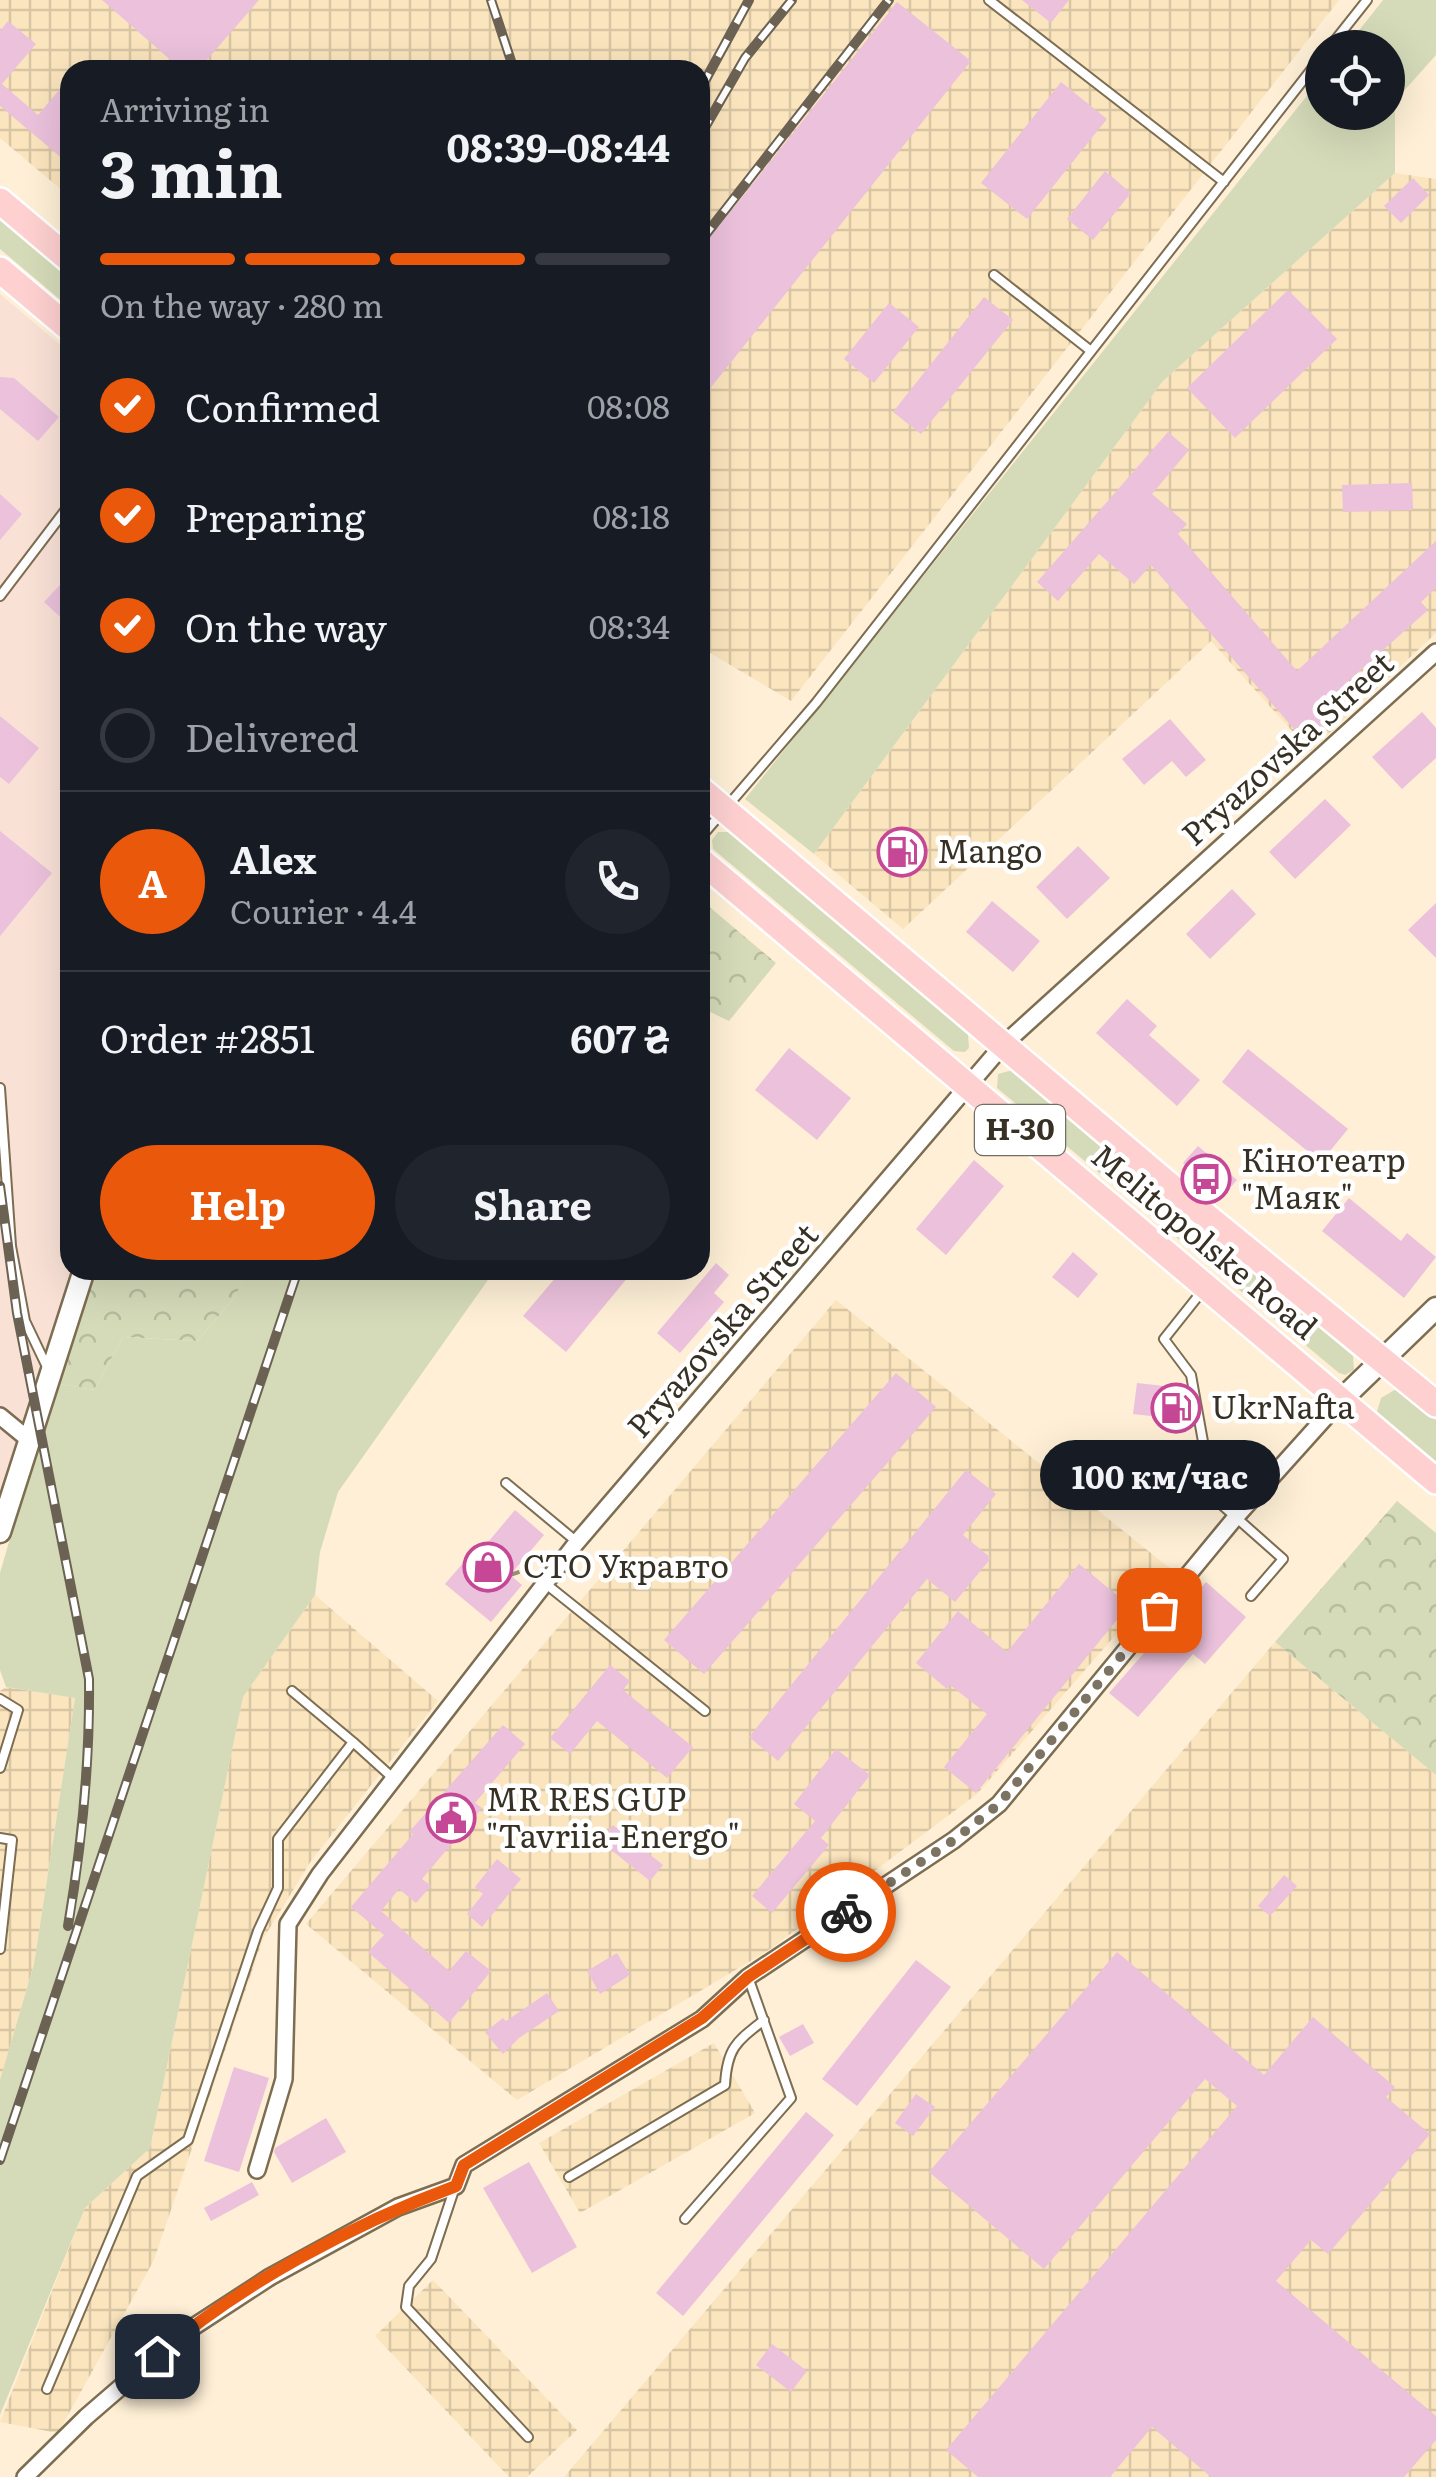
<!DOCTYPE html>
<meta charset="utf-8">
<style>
body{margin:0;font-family:Literata,serif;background:#20242c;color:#f1f3f6;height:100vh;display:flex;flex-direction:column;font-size:38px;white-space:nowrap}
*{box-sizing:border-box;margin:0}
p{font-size:32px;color:#9ea1a6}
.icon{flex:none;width:55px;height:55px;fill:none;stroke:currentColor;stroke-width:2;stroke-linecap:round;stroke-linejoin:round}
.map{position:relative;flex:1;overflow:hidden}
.drawer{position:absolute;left:60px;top:60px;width:650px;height:1220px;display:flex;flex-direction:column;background:#171b24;border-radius:30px;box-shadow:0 10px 40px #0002}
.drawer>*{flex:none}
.controls{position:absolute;left:1305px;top:30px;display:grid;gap:20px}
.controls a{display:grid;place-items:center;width:100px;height:100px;border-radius:50%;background:#171b24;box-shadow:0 10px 40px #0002;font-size:50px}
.pin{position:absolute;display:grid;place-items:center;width:85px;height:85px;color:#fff;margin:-42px;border-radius:20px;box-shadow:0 5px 15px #0006}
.courier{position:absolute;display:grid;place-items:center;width:100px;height:100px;margin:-50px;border:8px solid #ea580c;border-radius:50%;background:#fff;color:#222;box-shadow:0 2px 12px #0007}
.bubble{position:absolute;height:70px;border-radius:35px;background:#171b24;box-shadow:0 10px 40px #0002;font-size:32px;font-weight:700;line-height:70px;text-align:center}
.overview em{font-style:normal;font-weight:700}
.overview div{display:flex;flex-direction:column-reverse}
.overview{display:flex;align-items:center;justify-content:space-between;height:170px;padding:0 40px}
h1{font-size:65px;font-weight:700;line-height:75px}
.bar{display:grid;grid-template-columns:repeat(4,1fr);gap:15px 10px;align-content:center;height:120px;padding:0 40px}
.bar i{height:12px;border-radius:8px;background:#363941}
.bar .selected{background:#ea580c}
.bar p{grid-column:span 4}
.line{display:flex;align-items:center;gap:25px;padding:0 40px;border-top:2px solid #363941}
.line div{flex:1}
.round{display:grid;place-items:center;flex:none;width:105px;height:105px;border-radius:52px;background:#20242c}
ol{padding:0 40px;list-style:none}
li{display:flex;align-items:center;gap:30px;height:110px}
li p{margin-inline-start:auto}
li .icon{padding:10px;border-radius:50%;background:#ea580c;color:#fff;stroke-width:4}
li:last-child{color:#9ea1a6}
li i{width:55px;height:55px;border:5px solid #363941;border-radius:50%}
.button{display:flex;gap:20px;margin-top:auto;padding:20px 40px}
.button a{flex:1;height:115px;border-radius:60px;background:#ea580c;color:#fff;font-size:40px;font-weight:700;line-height:115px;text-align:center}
.button a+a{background:#20242c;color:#f1f3f6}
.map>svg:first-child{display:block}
</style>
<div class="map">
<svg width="1436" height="2477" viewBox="0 0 1436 2477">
<defs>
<pattern id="industrial-grid" width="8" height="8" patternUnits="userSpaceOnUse" patternTransform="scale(2.5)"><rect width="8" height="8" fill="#fbe5be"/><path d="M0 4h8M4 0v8" fill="none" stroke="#d8c5a3"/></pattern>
<pattern id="forest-crowns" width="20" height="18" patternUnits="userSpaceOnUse" patternTransform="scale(2.5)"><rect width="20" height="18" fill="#d5dbb9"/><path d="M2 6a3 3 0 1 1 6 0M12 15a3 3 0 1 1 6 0" fill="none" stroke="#b7bc9f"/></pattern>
</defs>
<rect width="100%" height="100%" fill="#feefd6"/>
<path fill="#f9e1d6" d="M0,294L70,353L72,1270L0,1492Z"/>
<path fill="url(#industrial-grid)" d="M0,0H1339L791,701L700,647V70H70V197L0,138Z
M1395,173L1436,179V633L1310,751L1211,641L903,929L814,854L1163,381Z
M836,1300L1172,1570L977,1794L769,1950L517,2100L306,1924Z
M315,1595L438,1701L311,1861L263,1939L154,2260L58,2433L0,2422L85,2208L150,2148L243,1697Z
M1275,1642L1436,1775V2477H564Z
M6,1687L75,1698L34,1964L0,2080V1691Z
M714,2043L755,2113L580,2213L539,2143Z
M433,2280L577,2430L527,2477H509L375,2336Z"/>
<path fill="#d5dbb9" d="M1383,0H1436V55L1395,101V173L1163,381L814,854L745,799L1322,77V112H1388V48L1346,47Z
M0,219L70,278V308L0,249Z
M718,832H729L968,1034L969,1048L965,1052L954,1051L713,849L712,840Z
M1013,1070L1353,1356L1354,1370L1345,1375L1339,1373L997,1088L998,1074Z
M248,1270H495L338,1492L320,1552L315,1595L243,1697L150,2148L85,2208L0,2415V2080L34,1964L75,1698L6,1687L0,1670V1573L55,1383L94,1390L123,1337L197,1341L235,1297Z
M1398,1388L1436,1420V1465L1376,1415L1381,1398Z"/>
<path fill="url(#forest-crowns)" d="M700,899L776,963L729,1021L700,1007Z
M93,1270H248L235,1297L197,1341L123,1337L94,1390L55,1383Z
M1397,1501L1436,1533V1775L1275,1642Z"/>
<path fill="#ebc1dc" d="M102,0H259L198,70H182Z
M1022,0H1069L1051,23Z
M897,2L971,61L700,401V250Z
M8,21L36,44L2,84L38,115L70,77V165L0,106V31Z
M1061,82L1107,119L1027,219L981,183Z
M1105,171L1131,193L1093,240L1067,219Z
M1413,178L1429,195L1401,223L1384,206Z
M1288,290L1337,339L1235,438L1187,388Z
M984,297L1013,320L921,434L893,412Z
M889,303L919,327L874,383L844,359Z
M0,377L14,378L59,417L38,441L0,409Z
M1168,432L1189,450L1152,494L1187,524L1178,534L1297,671L1436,541V588L1421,602L1428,610L1325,702L1338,718L1307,744L1151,565L1134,584L1099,554L1058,601L1037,582Z
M1412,483L1413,510L1343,512L1342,485Z
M0,494L22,514L0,540Z
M70,574V626L44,602Z
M1422,712L1436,728V758L1402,789L1372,757Z
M0,716L39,748L9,784L0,777Z
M1170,719L1206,760L1186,777L1172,761L1144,785L1122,759Z
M1325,799L1351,825L1295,879L1269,852Z
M0,831L52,873L0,936Z
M1078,846L1110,878L1067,919L1036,887Z
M1232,889L1256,914L1210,959L1186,934Z
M992,901L1040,941L1013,972L966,932Z
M1436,903V958L1408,930Z
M1127,999L1157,1026L1149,1035L1200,1080L1177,1106L1096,1033Z
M789,1048L851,1098L817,1140L755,1090Z
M1248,1049L1348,1129L1321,1162L1222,1082Z
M1198,1146L1237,1180L1222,1197L1183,1163Z
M974,1160L1004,1186L946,1255L916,1229Z
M1349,1198L1401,1241L1407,1233L1436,1257L1404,1298L1322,1231Z
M1073,1252L1098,1274L1078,1298L1052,1277Z
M716,1263L729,1275L714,1293L724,1302L680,1353L657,1333Z
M562,1270H634L566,1352L523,1316Z
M896,1373L936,1407L704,1674L664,1640Z
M1137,1383L1164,1386L1160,1417L1133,1414Z
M966,1470L996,1494L963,1535L991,1558L955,1602L927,1579L778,1761L749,1737Z
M515,1510L544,1535L510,1575L522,1585L491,1622L445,1584L469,1556L473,1560Z
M1079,1564L1129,1605L976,1793L944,1767L987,1714L950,1685L947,1689L916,1663L958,1611L1007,1652Z
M1206,1582L1246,1617L1205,1664L1193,1654L1138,1717L1109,1693Z
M610,1665L630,1681L623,1690L693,1747L667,1778L597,1721L570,1754L550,1738Z
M503,1725L525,1744L475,1803L482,1808L422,1879L431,1886L416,1903L399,1889L381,1911L449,1971L466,1951L491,1971L449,2023L368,1952L384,1935L351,1907L413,1834L409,1832Z
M836,1749L870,1775L821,1838L829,1845L772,1913L752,1896L815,1821L794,1804Z
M613,1825L663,1865L650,1881L600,1841Z
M497,1859L521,1879L482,1927L467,1914L483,1894L475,1887Z
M1284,1875L1297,1886L1270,1916L1258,1906Z
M1117,1952L1264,2075L1313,2017L1395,2087L1386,2097L1430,2134L1328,2254L1311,2240L1276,2281L1436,2416V2440L1404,2477H1211L1152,2427L1110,2477H978L946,2450L1237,2106L1205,2079L1044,2269L929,2172Z
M617,1953L630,1975L600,1994L587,1971Z
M916,1960L951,1987L857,2106L822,2079Z
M547,1993L559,2011L519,2038L503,2054L485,2032L503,2018L506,2021Z
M803,2024L814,2043L790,2056L779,2037Z
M234,2067L269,2078L239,2172L204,2161Z
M916,2094L935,2107L913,2136L895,2123Z
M806,2112L834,2135L683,2316L656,2293Z
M326,2118L346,2152L292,2183L274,2152L275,2148Z
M529,2162L577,2247L532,2273L483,2188Z
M252,2182L259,2195L211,2221L204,2208Z
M772,2344L807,2371L791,2392L756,2365Z"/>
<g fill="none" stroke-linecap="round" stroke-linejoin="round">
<g stroke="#7d6d51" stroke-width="12">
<path id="service" d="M989,0L1224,182
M1329,48L1367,0
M994,275L1091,351
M0,596L70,504
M700,838L816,703L1322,56
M0,1088L11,1246L25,1321L48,1369
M1203,1290L1164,1339L1191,1375L1213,1497L1283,1559L1251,1596
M506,1483L577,1542
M546,1584L705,1711
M292,1691L353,1742
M0,1699L18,1710L0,1768
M0,1838L12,1840L0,1949
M569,2177L725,2085C727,2048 736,2042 764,2020
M455,2187L431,2259L409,2286L406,2307L528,2437
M685,2219L791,2098L748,1977
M47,2389L137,2176L188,2140L258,1931L278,1888V1839L353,1742L394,1779"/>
</g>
<g stroke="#7d6d51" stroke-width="20">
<path id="minor" d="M0,1416L28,1439
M257,2170L284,2079L288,1924L320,1874L577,1542L1003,1045L1436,652
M25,2477L86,2417L181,2335L270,2277L398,2207L456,2186L464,2165L702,2019L748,1977L954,1840L999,1804L1235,1518L1341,1400"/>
</g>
<g stroke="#7d6d51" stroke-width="25">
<path id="tertiary" d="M1341,1400L1436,1308
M0,1532L84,1270"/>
</g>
<g stroke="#fff" stroke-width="30">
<path id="primary" d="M0,201L70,260
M0,270L70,329
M700,789L1195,1207L1436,1404
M700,860L1436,1481"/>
</g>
<path stroke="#988d7b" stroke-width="4" stroke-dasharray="10 5" stroke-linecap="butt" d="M510,1575L522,1571L529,1573"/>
<use href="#service" stroke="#fff" stroke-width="8"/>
<use href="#minor" stroke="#fff" stroke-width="15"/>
<use href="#tertiary" stroke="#fff" stroke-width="20"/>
<use href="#primary" stroke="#fed0d0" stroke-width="25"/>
<g stroke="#6c6253" stroke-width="10">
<path id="rail" d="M491,0L514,70
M700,90L749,0
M700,136L745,58L792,0
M700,242L889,0
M0,1186L17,1313L89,1679C90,1763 82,1843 68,1926
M0,2160L298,1270"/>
</g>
<use href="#rail" stroke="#fff" stroke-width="6" stroke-dasharray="19" stroke-linecap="butt"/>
</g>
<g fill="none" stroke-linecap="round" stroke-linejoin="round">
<path stroke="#7d7362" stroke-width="10" stroke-dasharray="0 18" d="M846,1912L954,1840L999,1804L1159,1610"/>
<path stroke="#ea580c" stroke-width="12" d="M157,2356C240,2284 353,2224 456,2186L464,2165L702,2018L748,1977L846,1912"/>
</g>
<defs>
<g id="fuel-ring" transform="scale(2.5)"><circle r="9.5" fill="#fff" stroke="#c54795" stroke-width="1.5"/><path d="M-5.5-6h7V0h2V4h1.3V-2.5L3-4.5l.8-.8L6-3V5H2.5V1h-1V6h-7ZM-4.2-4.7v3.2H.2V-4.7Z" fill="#c54795"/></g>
<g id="bus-ring" transform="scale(2.5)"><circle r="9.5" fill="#fff" stroke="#c54795" stroke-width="1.5"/><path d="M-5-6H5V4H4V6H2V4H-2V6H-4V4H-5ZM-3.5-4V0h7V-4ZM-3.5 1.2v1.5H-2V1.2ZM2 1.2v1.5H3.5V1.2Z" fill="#c54795"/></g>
<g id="shop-ring" transform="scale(2.5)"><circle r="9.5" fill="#fff" stroke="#c54795" stroke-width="1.5"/><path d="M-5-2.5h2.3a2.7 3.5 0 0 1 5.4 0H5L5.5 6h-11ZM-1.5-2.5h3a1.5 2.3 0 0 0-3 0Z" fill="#c54795"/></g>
<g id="civic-ring" transform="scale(2.5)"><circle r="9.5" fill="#fff" stroke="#c54795" stroke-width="1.5"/><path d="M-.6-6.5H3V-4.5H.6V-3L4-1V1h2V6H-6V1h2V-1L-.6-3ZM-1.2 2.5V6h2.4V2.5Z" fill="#c54795"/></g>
</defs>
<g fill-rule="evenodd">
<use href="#fuel-ring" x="902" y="852"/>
<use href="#bus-ring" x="1206" y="1179"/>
<use href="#fuel-ring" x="1176" y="1408"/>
<use href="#shop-ring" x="488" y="1567"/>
<use href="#civic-ring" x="451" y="1818"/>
</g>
<g text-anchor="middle" stroke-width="9" stroke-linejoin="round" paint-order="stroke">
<rect fill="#fff" stroke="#736e66" stroke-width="2.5" x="975" y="1105" width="90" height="50" rx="8"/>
<g font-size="30" font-weight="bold" fill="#373024">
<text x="1020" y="1140">Н-30</text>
</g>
<g font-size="32" fill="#373024" stroke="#fff">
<text transform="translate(1288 749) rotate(-42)" y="11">Pryazovska Street</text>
<text transform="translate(1204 1242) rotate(40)" y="11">Melitopolske Road</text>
<text transform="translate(723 1331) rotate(-49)" y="11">Pryazovska Street</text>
</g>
<g font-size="32" fill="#373024" stroke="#fff" text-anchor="start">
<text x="937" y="863">Mango</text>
<text x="1241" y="1172">Кінотеатр<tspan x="1241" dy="37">"Маяк"</tspan></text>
<text x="1211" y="1419">UkrNafta</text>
<text x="523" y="1578">СТО Укравто</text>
<text x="486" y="1811">MR RES GUP<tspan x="486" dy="37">"Tavriia-Energo"</tspan></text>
</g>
</g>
</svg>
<div class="controls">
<a><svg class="icon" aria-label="locate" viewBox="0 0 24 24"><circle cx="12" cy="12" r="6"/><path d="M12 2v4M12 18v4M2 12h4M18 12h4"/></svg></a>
</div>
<div class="pin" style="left:1159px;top:1610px;background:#ea580c"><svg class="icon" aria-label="bag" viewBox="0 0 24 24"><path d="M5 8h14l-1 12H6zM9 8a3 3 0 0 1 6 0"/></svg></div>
<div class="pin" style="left:157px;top:2356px;background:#1f2937"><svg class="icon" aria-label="home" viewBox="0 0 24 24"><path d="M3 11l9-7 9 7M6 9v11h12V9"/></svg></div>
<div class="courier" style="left:846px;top:1912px"><svg class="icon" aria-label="bike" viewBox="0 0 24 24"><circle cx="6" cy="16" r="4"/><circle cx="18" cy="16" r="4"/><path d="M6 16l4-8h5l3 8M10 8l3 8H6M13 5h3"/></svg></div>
<div class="bubble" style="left:1040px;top:1440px;width:240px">100 км/час</div>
<section class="drawer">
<div class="overview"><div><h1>3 min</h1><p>Arriving in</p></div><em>08:39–08:44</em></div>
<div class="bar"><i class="selected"></i><i class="selected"></i><i class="selected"></i><i></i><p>On the way · 280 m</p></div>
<ol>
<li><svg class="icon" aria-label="check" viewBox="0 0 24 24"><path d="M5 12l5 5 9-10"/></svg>Confirmed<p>08:08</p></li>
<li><svg class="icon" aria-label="check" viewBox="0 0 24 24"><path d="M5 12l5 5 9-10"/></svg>Preparing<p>08:18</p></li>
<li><svg class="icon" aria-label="check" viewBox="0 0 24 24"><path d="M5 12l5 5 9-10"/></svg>On the way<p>08:34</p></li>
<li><i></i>Delivered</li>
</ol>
<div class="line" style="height:180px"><b class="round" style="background:#ea580c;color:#fff">A</b><div><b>Alex</b><p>Courier · 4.4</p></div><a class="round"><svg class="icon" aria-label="phone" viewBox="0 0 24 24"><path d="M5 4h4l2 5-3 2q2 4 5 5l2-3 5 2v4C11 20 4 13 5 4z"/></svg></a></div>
<div class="line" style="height:130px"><div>Order #2851</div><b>607 ₴</b></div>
<div class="button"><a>Help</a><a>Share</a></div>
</section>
</div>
